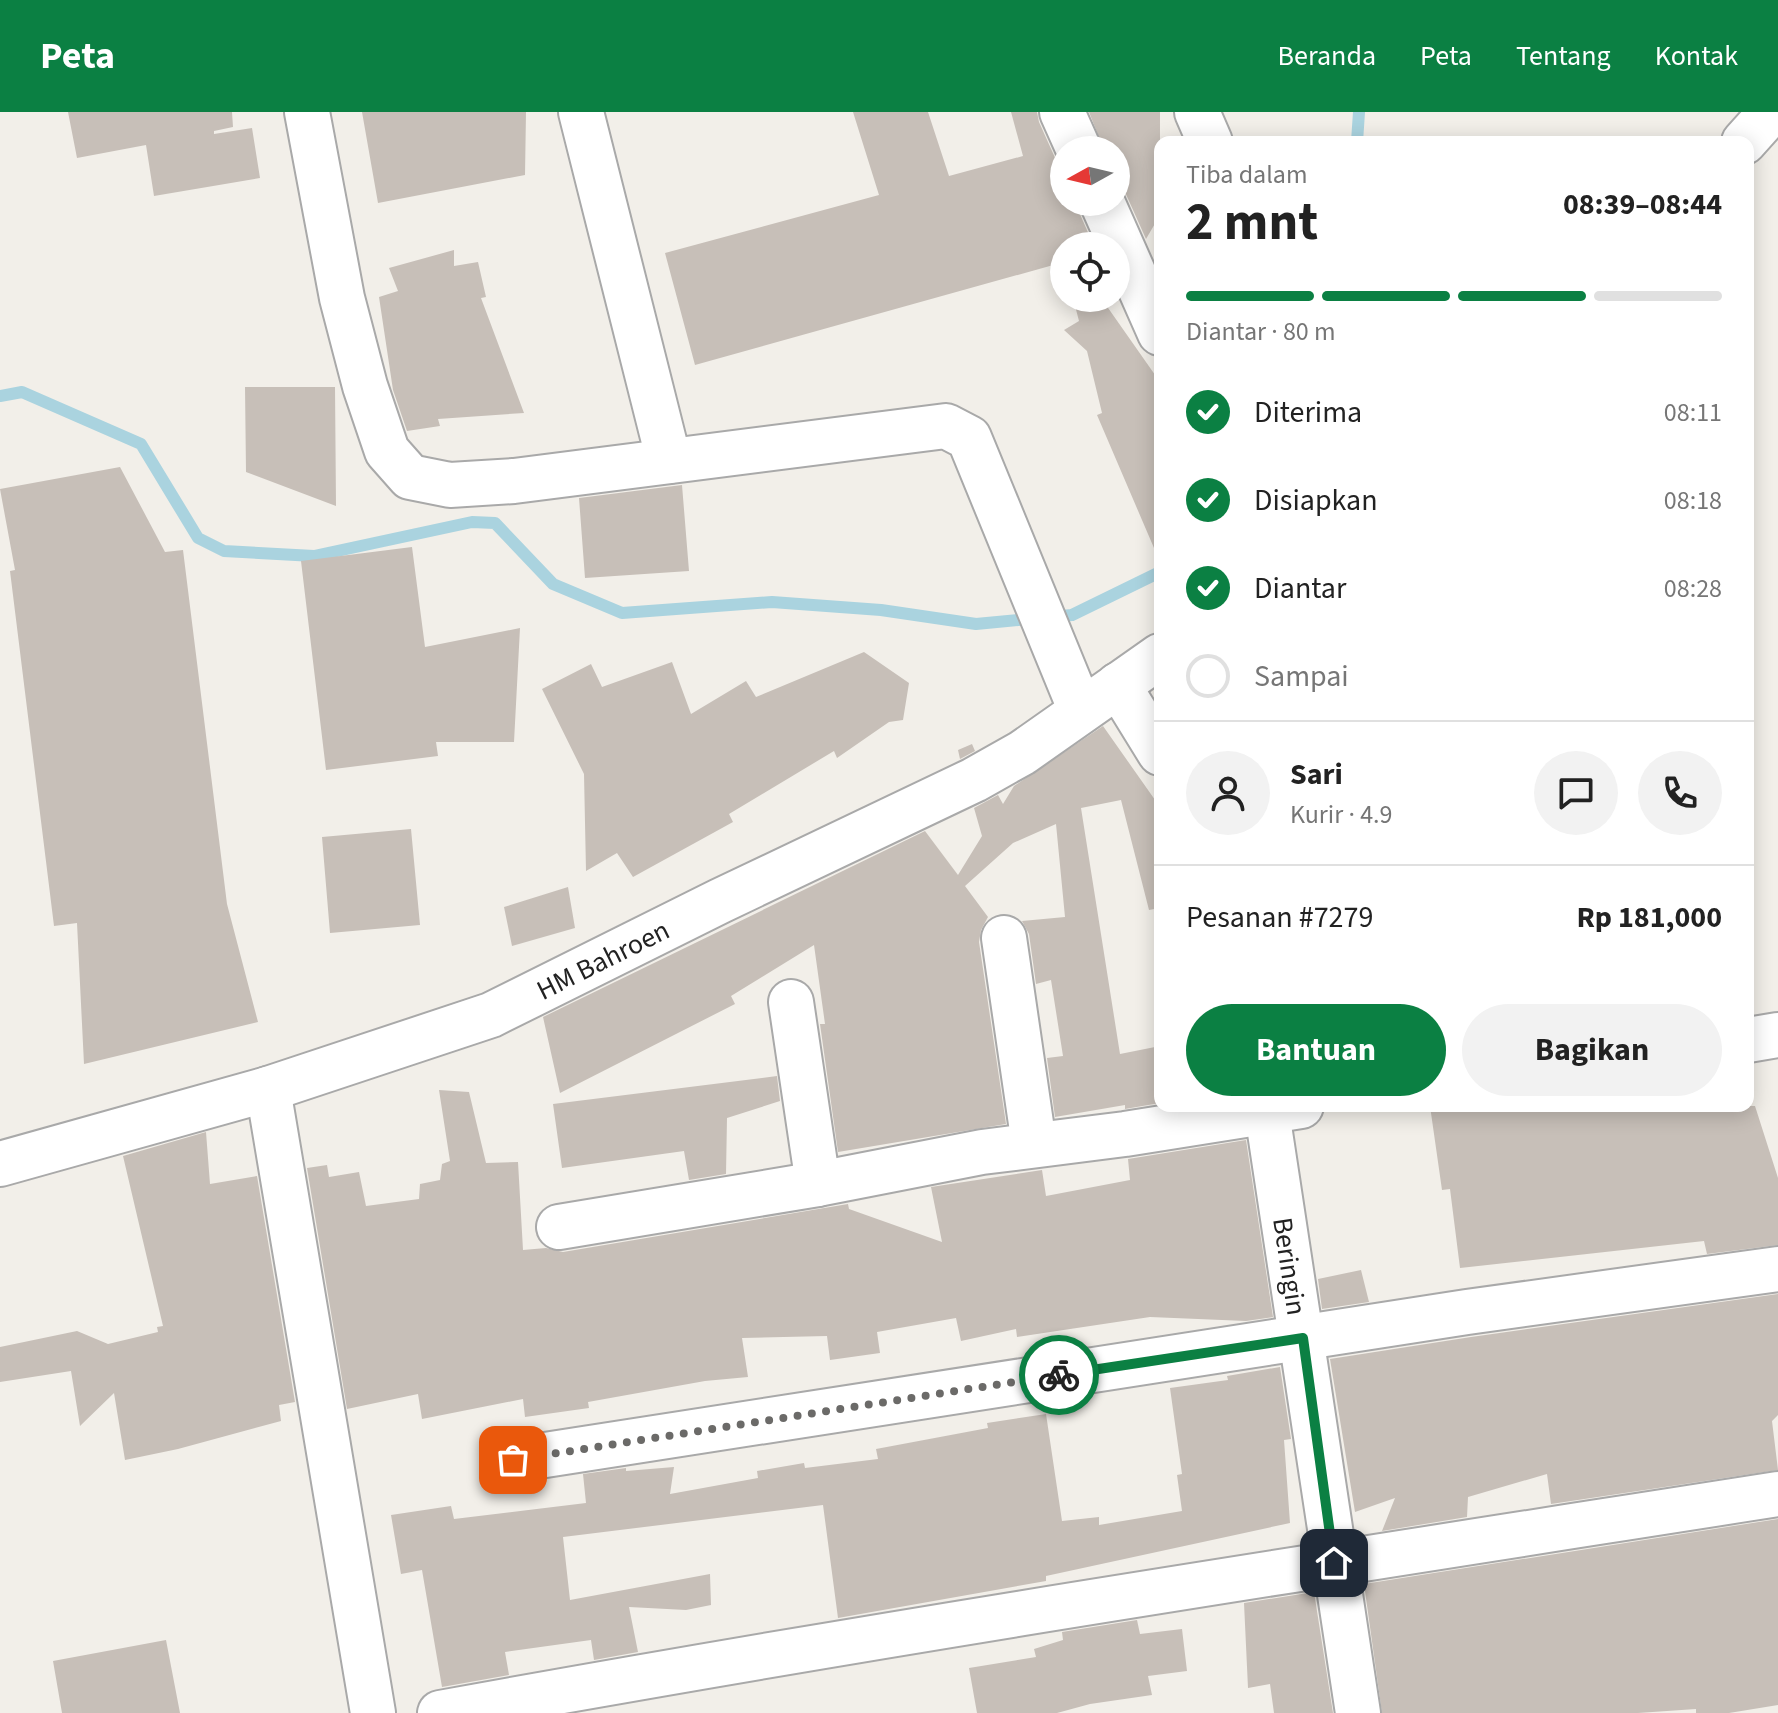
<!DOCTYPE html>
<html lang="id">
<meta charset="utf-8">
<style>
body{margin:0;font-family:"Source Sans 3",sans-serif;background:#f2f2f2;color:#222;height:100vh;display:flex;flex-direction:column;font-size:30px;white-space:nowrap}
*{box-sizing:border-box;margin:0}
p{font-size:26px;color:#767676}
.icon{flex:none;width:44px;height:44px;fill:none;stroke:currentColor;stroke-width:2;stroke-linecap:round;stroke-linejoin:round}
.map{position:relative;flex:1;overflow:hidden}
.details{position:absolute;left:1154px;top:24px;width:600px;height:976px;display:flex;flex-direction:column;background:#fff;border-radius:16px;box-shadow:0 4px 20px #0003}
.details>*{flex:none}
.needle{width:52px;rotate:262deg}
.fabs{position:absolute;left:1050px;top:24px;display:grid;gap:16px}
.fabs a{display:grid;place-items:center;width:80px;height:80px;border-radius:50%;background:#fff;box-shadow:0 4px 20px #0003;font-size:40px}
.pin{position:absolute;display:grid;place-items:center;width:68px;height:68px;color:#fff;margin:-34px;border-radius:16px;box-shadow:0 4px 12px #0006}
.courier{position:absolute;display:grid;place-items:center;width:80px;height:80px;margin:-40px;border:6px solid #0b8043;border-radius:50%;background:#fff;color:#222;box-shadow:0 2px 10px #0007}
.head em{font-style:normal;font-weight:700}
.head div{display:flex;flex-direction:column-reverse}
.head{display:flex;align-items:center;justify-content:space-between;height:136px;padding:0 32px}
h1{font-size:52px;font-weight:700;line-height:60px}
.bar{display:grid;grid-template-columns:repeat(4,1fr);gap:12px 8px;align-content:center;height:96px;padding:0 32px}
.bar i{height:10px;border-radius:6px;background:#e0e0e0}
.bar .selected{background:#0b8043}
.bar p{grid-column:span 4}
.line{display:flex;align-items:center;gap:20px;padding:0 32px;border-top:2px solid #e0e0e0}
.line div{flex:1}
.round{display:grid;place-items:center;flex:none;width:84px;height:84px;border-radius:42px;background:#f2f2f2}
ol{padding:0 32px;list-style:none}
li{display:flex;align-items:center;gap:24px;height:88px}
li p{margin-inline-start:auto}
li .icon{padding:8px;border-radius:50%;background:#0b8043;color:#fff;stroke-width:4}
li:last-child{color:#767676}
li i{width:44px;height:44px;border:4px solid #e0e0e0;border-radius:50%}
.button{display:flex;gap:16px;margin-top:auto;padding:16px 32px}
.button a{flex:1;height:92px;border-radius:48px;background:#0b8043;color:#fff;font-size:32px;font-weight:700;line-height:92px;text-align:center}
.button a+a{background:#f2f2f2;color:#222}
header{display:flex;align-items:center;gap:48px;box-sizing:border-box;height:112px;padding:0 40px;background:#0b8043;color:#fff}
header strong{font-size:38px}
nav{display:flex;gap:44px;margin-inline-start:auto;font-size:28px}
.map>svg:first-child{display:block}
</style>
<header>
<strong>Peta</strong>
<nav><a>Beranda</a><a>Peta</a><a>Tentang</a><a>Kontak</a></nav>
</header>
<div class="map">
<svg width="1778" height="1601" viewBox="0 0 1778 1601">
<rect width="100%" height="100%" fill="#f2efe9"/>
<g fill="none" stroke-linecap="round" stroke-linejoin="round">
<path stroke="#aad3df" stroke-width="12" d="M1357,30L1359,0
M0,284L22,280L141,332L198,426L224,439L314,444L472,410L495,411L553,472L622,501L772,490L881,498L976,512L1072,503L1160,460"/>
</g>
<path fill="#c7bfb8" d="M68,0H232L233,15L214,19V22L252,16L260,66L154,84L146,33L77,46Z
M362,0H526L525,63L378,91Z
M853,0H928L949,64L1023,44L1011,0H1037L1039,10L1056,48L1064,58V90H1077L1079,100L1094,134H1064V150L695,253L665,141L879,83Z
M1089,0H1160V103L1146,127L1125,80L1116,69V38H1104Z
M454,138V154L478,150L486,185L481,186L524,301L438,307L440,314L407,319L393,278L379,185L398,179L389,156Z
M1073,186H1110L1106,193L1160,270V450L1097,303L1102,301L1087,239L1064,218L1079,209Z
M245,275H335L336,394L246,360Z
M120,355L165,440L183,438L227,792L258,910L84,952L77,811L54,814L10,459L15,458L0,377Z
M682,373L689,459L585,466L579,386Z
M412,435L425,535L520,516L514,630H436L438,644L326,658L301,449Z
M864,540L909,571L903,608L889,610L837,646L834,639L729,702L733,710L633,765L617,741L586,759L584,662L542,577L591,552L602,575L672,550L691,602L746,569L756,585Z
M1103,614L1160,695V796L1149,798L1121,688L1081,696L1120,942L1160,934V991L1125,997V993L1055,1005L1047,946L1063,944L1051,868L1036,872L1029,822L1022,809L1065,805L1056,712L1013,731L965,774L988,805L981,818L979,830L1006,1012L838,1040L820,912H825L814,833L731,884L735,892L560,981L543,905L925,719L958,763L982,724L974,696L998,683L1003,692L1014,674Z
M972,632L975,639L960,647L958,638Z
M411,717L420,813L330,821L322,725Z
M568,775L575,816L512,834L504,795Z
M777,964L780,989L727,1006L726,1062L689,1068L684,1039L562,1056L553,992Z
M439,978L469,980L486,1051L518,1050L523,1138L546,1136L563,1140L848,1092L849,1097L942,1130L931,1075L1042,1058L1046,1084L1130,1068L1128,1047L1246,1028L1273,1205L1246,1209L1150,1205L1017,1225L1016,1217L961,1229L956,1206L877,1220L880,1241L830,1248L827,1224L742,1226L748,1265L705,1269L588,1290L589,1296L525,1305L523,1287L422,1307L418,1282L347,1297L307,1056L327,1053L329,1065L359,1060L366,1094L419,1087L420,1072L440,1068L442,1052L450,1049Z
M1430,994H1755L1778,1066V1133L1707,1142L1704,1129L1460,1156L1450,1077L1442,1078Z
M206,1020L210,1072L257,1064L295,1290L279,1293L281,1309L178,1337L125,1348L114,1281L80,1314L71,1259L0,1270V1235L77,1219L108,1232L158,1220L157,1215L163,1214L123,1044Z
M1361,1158L1369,1190L1322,1197L1318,1167Z
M1778,1182V1303L1772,1309L1778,1358L1551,1392L1547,1362L1468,1385L1467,1405L1382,1419L1395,1386L1355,1400L1330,1247L1471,1225Z
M1280,1255L1291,1327L1284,1328L1290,1411L1046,1464V1469L838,1506L823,1393L563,1425L570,1488L710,1462L711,1493L686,1498L629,1495L638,1540L594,1548L591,1528L505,1540L509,1563L442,1575L422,1458L401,1462L391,1403L451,1394L454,1407L586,1391L583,1362L626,1356V1359L674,1355L670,1382L758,1366L757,1359L804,1351L805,1356L878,1347L876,1337L988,1316L987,1311L1046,1302L1062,1409L1099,1405V1413L1182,1399L1177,1363L1182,1362L1170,1276L1228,1268L1227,1264Z
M1778,1407V1593L1729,1601H1696V1597L1638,1601H1382L1364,1472Z
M1314,1480L1333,1601H1274L1270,1572L1248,1576L1244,1491Z
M1137,1508L1140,1522L1182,1517L1187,1559L1148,1564L1152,1583L1090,1592L1057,1601H977L969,1556L1036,1545L1034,1537L1063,1528L1062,1520Z
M166,1528L180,1601H62L53,1549Z"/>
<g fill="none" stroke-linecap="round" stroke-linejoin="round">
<g stroke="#a9a9a9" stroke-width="48">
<g id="minor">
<path d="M307,0L342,186L365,274L387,339L410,365L450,373L514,369L946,314L969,326L1081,599"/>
<path d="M581,0L669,349"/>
<path d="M1062,0L1079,38"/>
<path d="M1197,0L1210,30"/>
<path d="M1744,30L1771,0"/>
<path d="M1102,90L1160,221"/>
<path d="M1118,573L1160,641"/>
<path d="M1004,826L1034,1032"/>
<path d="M791,890L818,1072"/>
<path d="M1748,928L1778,923"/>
<path d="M268,977L373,1601"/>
<path id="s1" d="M1266,994L1358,1601"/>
<path id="s2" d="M0,1052L268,977L491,903L720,789L974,668L1022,641L1160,544"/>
<path d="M559,1115L818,1072L982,1040L1125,1022L1301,994"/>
<path d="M513,1348L1467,1200L1778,1157"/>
<path d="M440,1601C884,1520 1331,1452 1778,1382"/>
</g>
</g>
<use href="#minor" stroke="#fff" stroke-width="44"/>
</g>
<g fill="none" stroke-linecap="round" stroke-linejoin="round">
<path stroke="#6b6a68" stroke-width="8" stroke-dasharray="0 14.4" d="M513,1348L1059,1263"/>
<path stroke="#0b8043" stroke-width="10" d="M1059,1263L1303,1226L1334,1451"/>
</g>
<g text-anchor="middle" stroke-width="7" stroke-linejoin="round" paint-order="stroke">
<g font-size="28" fill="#222" stroke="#fff">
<text dy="10" stroke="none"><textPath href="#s2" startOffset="638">HM Bahroen</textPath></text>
<text dy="10" stroke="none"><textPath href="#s1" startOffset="162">Beringin</textPath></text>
</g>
</g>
</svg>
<div class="fabs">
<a><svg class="needle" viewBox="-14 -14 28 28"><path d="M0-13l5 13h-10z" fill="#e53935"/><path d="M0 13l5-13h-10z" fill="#767676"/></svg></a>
<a><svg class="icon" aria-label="locate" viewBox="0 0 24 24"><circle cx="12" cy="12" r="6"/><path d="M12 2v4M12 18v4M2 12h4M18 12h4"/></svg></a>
</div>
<div class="pin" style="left:513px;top:1348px;background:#ea580c"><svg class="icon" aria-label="bag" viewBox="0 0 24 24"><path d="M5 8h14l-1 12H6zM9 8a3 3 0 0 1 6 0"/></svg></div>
<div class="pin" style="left:1334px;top:1451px;background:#1f2937"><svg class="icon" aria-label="home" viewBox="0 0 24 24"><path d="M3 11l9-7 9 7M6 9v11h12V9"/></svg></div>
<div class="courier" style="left:1059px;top:1263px"><svg class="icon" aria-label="bike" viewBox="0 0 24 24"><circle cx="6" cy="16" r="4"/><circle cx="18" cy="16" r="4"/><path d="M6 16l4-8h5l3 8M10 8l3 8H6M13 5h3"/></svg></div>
<section class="details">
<div class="head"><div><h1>2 mnt</h1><p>Tiba dalam</p></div><em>08:39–08:44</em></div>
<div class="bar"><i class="selected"></i><i class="selected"></i><i class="selected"></i><i></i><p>Diantar · 80 m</p></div>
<ol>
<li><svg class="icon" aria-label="check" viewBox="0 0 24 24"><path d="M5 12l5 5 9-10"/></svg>Diterima<p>08:11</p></li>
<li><svg class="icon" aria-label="check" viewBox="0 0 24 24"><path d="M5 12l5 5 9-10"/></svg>Disiapkan<p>08:18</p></li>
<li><svg class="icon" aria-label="check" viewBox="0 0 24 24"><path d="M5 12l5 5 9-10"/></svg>Diantar<p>08:28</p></li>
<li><i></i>Sampai</li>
</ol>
<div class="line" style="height:144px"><a class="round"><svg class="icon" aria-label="person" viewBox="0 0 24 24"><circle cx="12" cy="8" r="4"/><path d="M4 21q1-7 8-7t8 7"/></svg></a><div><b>Sari</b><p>Kurir · 4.9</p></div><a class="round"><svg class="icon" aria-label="chat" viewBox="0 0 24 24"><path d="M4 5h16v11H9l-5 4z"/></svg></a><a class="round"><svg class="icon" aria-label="phone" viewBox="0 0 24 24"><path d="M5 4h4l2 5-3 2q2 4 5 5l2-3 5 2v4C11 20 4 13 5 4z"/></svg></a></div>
<div class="line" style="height:104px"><div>Pesanan #7279</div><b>Rp 181,000</b></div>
<div class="button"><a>Bantuan</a><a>Bagikan</a></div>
</section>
</div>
